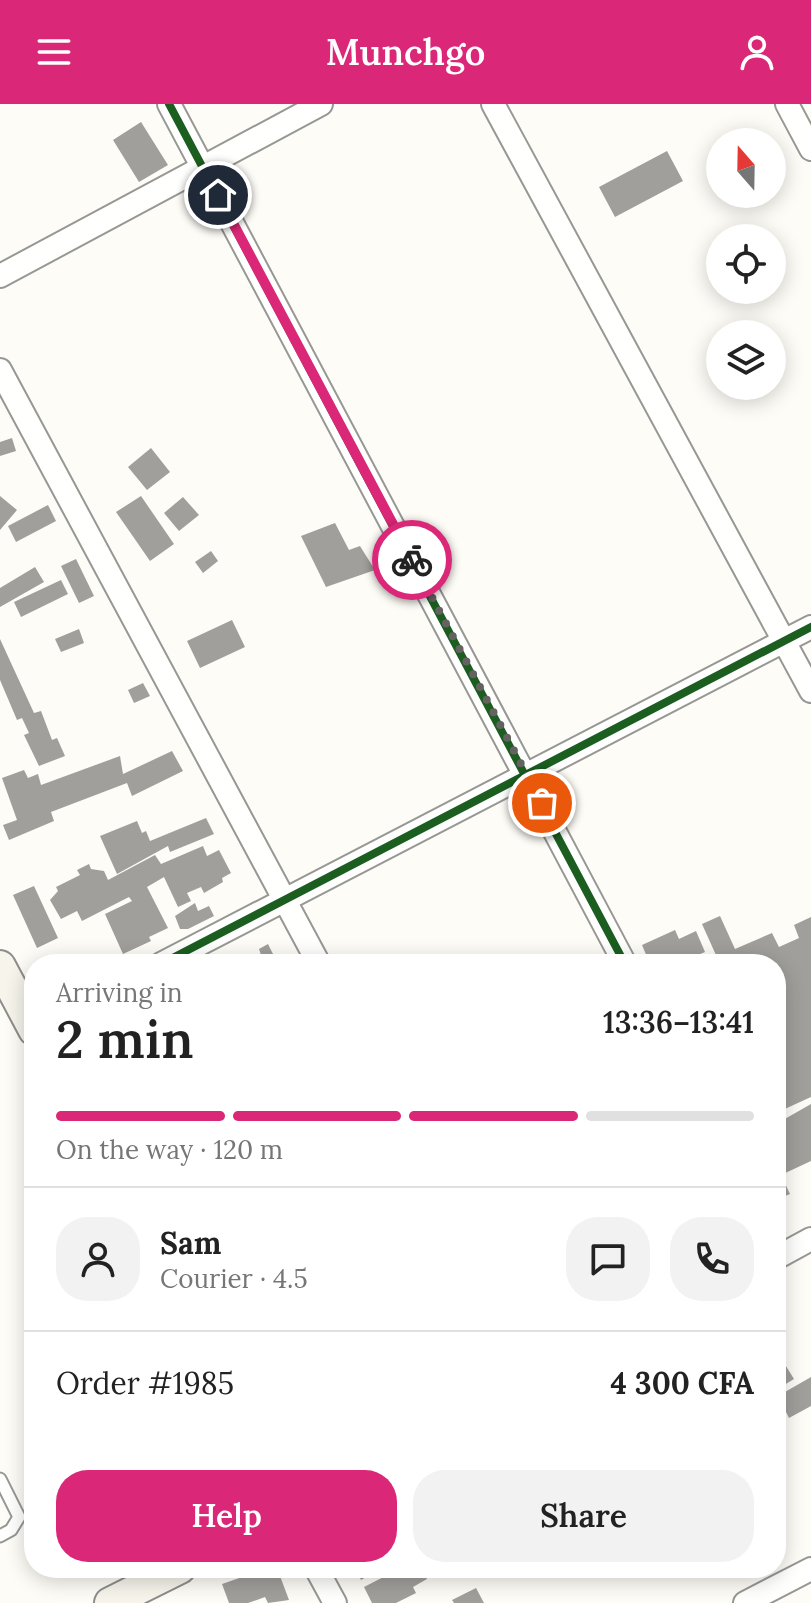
<!DOCTYPE html>
<meta charset="utf-8">
<style>
body{margin:0;font-family:Lora,serif;background:#f2f2f2;color:#222;height:100vh;display:flex;flex-direction:column;font-size:30px;white-space:nowrap}
*{box-sizing:border-box;margin:0}
p{font-size:26px;color:#767676}
.icon{flex:none;width:44px;height:44px;fill:none;stroke:currentColor;stroke-width:2;stroke-linecap:round;stroke-linejoin:round}
.map{position:relative;flex:1;overflow:hidden}
.side{position:absolute;left:24px;top:850px;width:762px;height:624px;display:flex;flex-direction:column;background:#fff;border-radius:32px;box-shadow:0 4px 20px #0003}
.side>*{flex:none}
.needle{width:52px;rotate:340deg}
.buttons{position:absolute;left:706px;top:24px;display:grid;gap:16px}
.buttons a{display:grid;place-items:center;width:80px;height:80px;border-radius:50%;background:#fff;box-shadow:0 4px 20px #0003;font-size:40px}
.pin{position:absolute;display:grid;place-items:center;width:68px;height:68px;color:#fff;margin:-34px;border:4px solid #fff;border-radius:50%;box-shadow:0 2px 8px #0007}
.courier{position:absolute;display:grid;place-items:center;width:80px;height:80px;margin:-40px;border:6px solid #db2777;border-radius:50%;background:#fff;color:#222;box-shadow:0 2px 10px #0007}
.summary em{font-style:normal;font-weight:600}
.summary div{display:flex;flex-direction:column-reverse}
.summary{display:flex;align-items:center;justify-content:space-between;height:136px;padding:0 32px}
h1{font-size:52px;font-weight:600;line-height:60px}
.bar{display:grid;grid-template-columns:repeat(4,1fr);gap:12px 8px;align-content:center;height:96px;padding:0 32px}
.bar i{height:10px;border-radius:6px;background:#e0e0e0}
.bar .current{background:#db2777}
.bar p{grid-column:span 4}
.line{display:flex;align-items:center;gap:20px;padding:0 32px;border-top:2px solid #e0e0e0}
.line div{flex:1}
.round{display:grid;place-items:center;flex:none;width:84px;height:84px;border-radius:32px;background:#f2f2f2}
.button{display:flex;gap:16px;margin-top:auto;padding:16px 32px}
.button a{flex:1;height:92px;border-radius:32px;background:#db2777;color:#fff;font-size:32px;font-weight:600;line-height:92px;text-align:center}
.button a+a{background:#f2f2f2;color:#222}
header{display:flex;justify-content:space-between;align-items:center;height:104px;padding:0 32px;background:#db2777;color:#fff;font-size:36px;font-weight:600}
.map>svg:first-child{display:block}
</style>
<header><svg class="icon" aria-label="menu" viewBox="0 0 24 24"><path d="M4 6h16M4 12h16M4 18h16"/></svg>Munchgo<svg class="icon" aria-label="person" viewBox="0 0 24 24"><circle cx="12" cy="8" r="4"/><path d="M4 21q1-7 8-7t8 7"/></svg></header>
<div class="map">
<svg width="811" height="1499" viewBox="0 0 811 1499">
<rect width="100%" height="100%" fill="#fdfcf7"/>
<path fill="#a19f9c" d="M141,18L168,61L139,78L113,36Z
M667,47L683,77L615,113L599,83Z
M12,334L16,347L0,352V338Z
M151,344L170,368L147,386L128,363Z
M0,392L17,406L0,426Z
M141,392L174,440L150,457L116,408Z
M183,393L199,411L179,427L164,409Z
M48,401L56,417L16,438L8,422Z
M335,419L349,446L360,442L375,466L326,483L301,432Z
M211,447L218,457L203,469L195,458Z
M76,455L94,492L79,499L61,462Z
M35,463L44,478L0,503V484Z
M61,476L68,490L21,513L14,498Z
M232,516L245,543L200,564L187,537Z
M79,525L84,539L61,548L55,535Z
M0,535L34,609L41,607L52,636L57,634L65,652L39,662L24,631L29,629L22,614L17,616L0,576Z
M143,579L150,592L134,599L128,586Z
M172,647L183,667L132,692L127,679L51,708L54,717L9,736L3,721L17,716L2,674L24,666L28,674L38,670L41,681L120,652L123,670Z
M206,714L214,730L170,748L168,742L117,770L100,732L137,717L142,729L146,727L150,737Z
M203,742L207,752L219,746L231,769L222,774L223,778L204,789L201,783L187,789L191,797L178,803L164,773L147,783L168,824L149,833L151,837L123,850L105,810L132,797L129,793L82,817L77,807L61,815L50,796L58,787L56,783L80,771L77,766L89,760L91,765L104,767L108,776L155,751L161,760Z
M34,782L58,834L37,844L13,791Z
M195,799L198,807L209,802L214,812L188,825H180L175,812Z
M720,812L735,845L772,829L779,843L799,834L794,821L811,813V993L776,1009V860H720L702,820Z
M675,826L679,835L696,827L705,848L686,856L687,860H650L642,841Z
M268,840L273,850L262,854L259,845Z
M811,1000V1057L781,1071L790,1090L776,1096V1038L781,1035L776,1020Z
M776,1246L794,1275L776,1286Z
M811,1273V1302L789,1314L778,1292Z
M268,1464H277L289,1496L268,1499L265,1493L248,1499H229L222,1480Z
M355,1464H382L361,1476Z
M401,1464H434L424,1469L427,1475L413,1483L416,1489L396,1499H372L364,1483Z
M476,1484L484,1499H454L452,1496Z"/>
<g fill="none" stroke-linecap="round" stroke-linejoin="round">
<g stroke="#979795" stroke-width="15">
<path id="lane" d="M0,1375L19,1413L11,1426L0,1432"/>
</g>
<g stroke="#979795" stroke-width="26">
<path id="street" d="M169,0L625,860
M493,0L811,587
M787,0L811,45
M0,172L321,0
M0,266L319,860
M161,860L811,523
M776,1154L811,1135
M316,1464L335,1499
M745,1499L811,1465"/>
</g>
<g stroke="#8e8d8b" stroke-width="34">
<path id="secondary" d="M0,862L34,926
M110,1499L180,1464"/>
</g>
<use href="#lane" stroke="#fffffe" stroke-width="11"/>
<use href="#street" stroke="#fffffe" stroke-width="22"/>
<use href="#secondary" stroke="#f6f4eb" stroke-width="30"/>
<g stroke="#fff" stroke-width="13">
<path id="cycleway" d="M169,0L625,860
M161,860L811,523"/>
</g>
<use href="#cycleway" stroke="#1b5e20" stroke-width="8"/>
</g>
<g fill="none" stroke-linecap="round" stroke-linejoin="round">
<path stroke="#646362" stroke-width="8" stroke-dasharray="0 14.4" d="M412,456L542,699"/>
<path stroke="#db2777" stroke-width="10" d="M218,91L412,456"/>
</g>
</svg>
<div class="buttons">
<a><svg class="needle" viewBox="-14 -14 28 28"><path d="M0-13l5 13h-10z" fill="#e53935"/><path d="M0 13l5-13h-10z" fill="#767676"/></svg></a>
<a><svg class="icon" aria-label="locate" viewBox="0 0 24 24"><circle cx="12" cy="12" r="6"/><path d="M12 2v4M12 18v4M2 12h4M18 12h4"/></svg></a>
<a><svg class="icon" aria-label="layers" viewBox="0 0 24 24"><path d="M12 4l9 5-9 5-9-5zM3 14l9 5 9-5"/></svg></a>
</div>
<div class="pin" style="left:542px;top:699px;background:#ea580c"><svg class="icon" aria-label="bag" viewBox="0 0 24 24"><path d="M5 8h14l-1 12H6zM9 8a3 3 0 0 1 6 0"/></svg></div>
<div class="pin" style="left:218px;top:91px;background:#1f2937"><svg class="icon" aria-label="home" viewBox="0 0 24 24"><path d="M3 11l9-7 9 7M6 9v11h12V9"/></svg></div>
<div class="courier" style="left:412px;top:456px"><svg class="icon" aria-label="bike" viewBox="0 0 24 24"><circle cx="6" cy="16" r="4"/><circle cx="18" cy="16" r="4"/><path d="M6 16l4-8h5l3 8M10 8l3 8H6M13 5h3"/></svg></div>
<section class="side">
<div class="summary"><div><h1>2 min</h1><p>Arriving in</p></div><em>13:36–13:41</em></div>
<div class="bar"><i class="current"></i><i class="current"></i><i class="current"></i><i></i><p>On the way · 120 m</p></div>
<div class="line" style="height:144px"><a class="round"><svg class="icon" aria-label="person" viewBox="0 0 24 24"><circle cx="12" cy="8" r="4"/><path d="M4 21q1-7 8-7t8 7"/></svg></a><div><b>Sam</b><p>Courier · 4.5</p></div><a class="round"><svg class="icon" aria-label="chat" viewBox="0 0 24 24"><path d="M4 5h16v11H9l-5 4z"/></svg></a><a class="round"><svg class="icon" aria-label="phone" viewBox="0 0 24 24"><path d="M5 4h4l2 5-3 2q2 4 5 5l2-3 5 2v4C11 20 4 13 5 4z"/></svg></a></div>
<div class="line" style="height:104px"><div>Order #1985</div><b>4 300 CFA</b></div>
<div class="button"><a>Help</a><a>Share</a></div>
</section>
</div>
